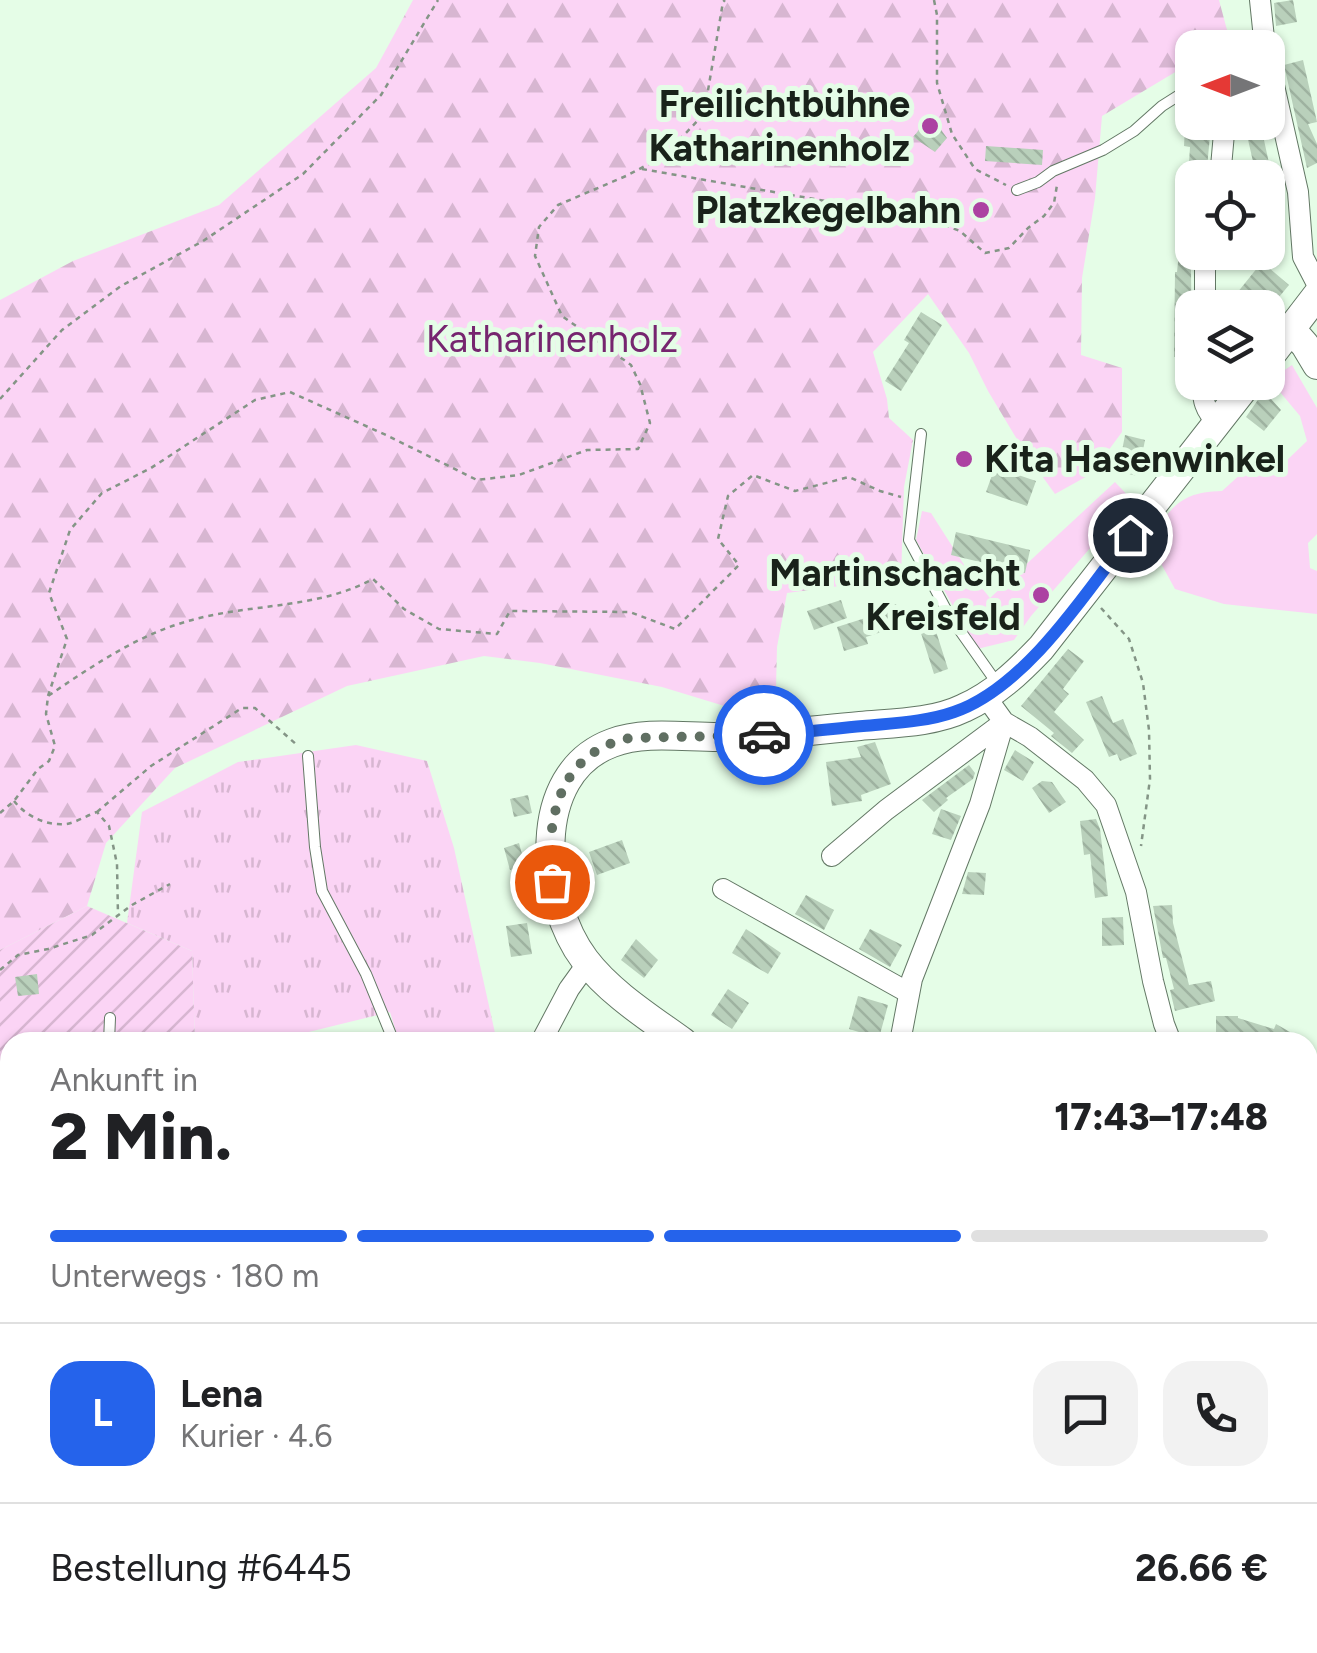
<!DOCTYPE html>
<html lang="de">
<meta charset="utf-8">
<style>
body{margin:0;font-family:Figtree,sans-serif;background:#f2f2f2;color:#202124;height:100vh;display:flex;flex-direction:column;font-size:38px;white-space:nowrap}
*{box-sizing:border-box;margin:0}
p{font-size:32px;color:#757577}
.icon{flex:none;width:55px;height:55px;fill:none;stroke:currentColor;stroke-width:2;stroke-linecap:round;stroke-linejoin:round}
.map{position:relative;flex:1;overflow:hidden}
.side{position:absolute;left:0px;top:1032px;width:1318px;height:622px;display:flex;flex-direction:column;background:#fff;border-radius:30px 30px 0 0;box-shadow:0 2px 8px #0004}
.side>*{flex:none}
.needle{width:65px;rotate:270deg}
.controls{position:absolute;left:1175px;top:30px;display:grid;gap:20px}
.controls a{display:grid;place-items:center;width:110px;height:110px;border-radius:20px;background:#fff;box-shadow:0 2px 8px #0004;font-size:50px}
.pin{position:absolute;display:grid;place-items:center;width:85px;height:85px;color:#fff;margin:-42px;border:5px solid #fff;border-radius:50%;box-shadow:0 2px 10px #0007}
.courier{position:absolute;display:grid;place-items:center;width:100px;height:100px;margin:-50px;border:8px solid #2563eb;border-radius:50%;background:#fff;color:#222;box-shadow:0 2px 12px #0007}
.summary em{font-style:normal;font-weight:800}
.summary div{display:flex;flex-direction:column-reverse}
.summary{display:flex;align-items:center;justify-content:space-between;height:170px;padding:0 50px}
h1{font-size:65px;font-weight:800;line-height:75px}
.bar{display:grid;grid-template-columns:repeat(4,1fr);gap:15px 10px;align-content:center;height:120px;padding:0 50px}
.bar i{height:12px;border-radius:8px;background:#e0e0e0}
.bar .active{background:#2563eb}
.bar p{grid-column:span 4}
.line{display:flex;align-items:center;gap:25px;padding:0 50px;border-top:2px solid #e0e0e0}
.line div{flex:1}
.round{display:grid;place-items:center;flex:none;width:105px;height:105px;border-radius:30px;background:#f2f2f2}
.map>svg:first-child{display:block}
</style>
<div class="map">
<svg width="1317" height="1653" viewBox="0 0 1317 1653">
<defs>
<pattern id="forest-firs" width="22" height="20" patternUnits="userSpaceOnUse" patternTransform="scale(2.5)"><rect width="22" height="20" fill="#fbd4f5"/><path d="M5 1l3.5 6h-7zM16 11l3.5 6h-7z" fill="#d7b6d1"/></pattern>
<pattern id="park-tufts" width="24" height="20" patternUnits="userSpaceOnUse" patternTransform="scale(2.5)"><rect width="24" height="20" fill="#fbd4f5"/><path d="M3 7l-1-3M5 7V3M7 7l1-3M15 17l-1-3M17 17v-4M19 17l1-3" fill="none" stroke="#d7b6d1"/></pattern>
<pattern id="garden-furrows" width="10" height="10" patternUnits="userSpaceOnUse" patternTransform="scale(2.5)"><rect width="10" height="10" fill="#fbd4f5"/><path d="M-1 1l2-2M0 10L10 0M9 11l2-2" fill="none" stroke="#d7b6d1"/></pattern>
<pattern id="building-back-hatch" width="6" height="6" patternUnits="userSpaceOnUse" patternTransform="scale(2.5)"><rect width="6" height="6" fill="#b9d0bb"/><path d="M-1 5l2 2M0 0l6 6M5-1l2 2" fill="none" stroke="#9eb2a0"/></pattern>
</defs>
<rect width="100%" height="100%" fill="#e5fde7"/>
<path fill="#fbd4f5" d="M1292,365L1317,408V534L1308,543L1310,568L1317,571V614L1224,604L1175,589L1147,538C1174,508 1178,492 1222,491L1262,455L1283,464L1307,441L1300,416L1270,380Z
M1115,482L1132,500L1031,616L1014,640L977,649L916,540L922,511L931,513L968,571L990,598Z"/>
<path fill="url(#forest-firs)" d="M413,0H1219L1227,30L1214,47L1192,48V62L1102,116L1095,198L1082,278L1081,355L1122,368V432L1091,474L1055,494L1024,451L988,391L969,353L928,294L873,352L887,399L889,418L913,440L904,487L901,578L787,593L777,647L776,687L754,715L662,687L540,663L484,656L347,686L175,768L106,843L87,906L0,950V300L73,261L219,205L376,68Z
M515,1645H936L949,1653H516Z"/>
<path fill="url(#park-tufts)" d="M356,745L427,761L454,848L497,1042H399L390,1012L268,1042H195L192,951L127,923L142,812L238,762Z"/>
<path fill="url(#garden-furrows)" d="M87,906L192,951L195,1042H10V1422L0,1424V950Z
M50,1645H323L283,1653H50Z"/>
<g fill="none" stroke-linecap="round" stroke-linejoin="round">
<path stroke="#f2abe8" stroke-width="5" d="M1308,1376L1317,1364
M1140,1653V1645"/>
</g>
<path fill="url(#building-back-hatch)" d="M1293,0L1297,22L1276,26L1274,3Z
M1303,60L1317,122L1308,124L1317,144V163L1307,168L1284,65Z
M931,116L947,138L935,152L913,137Z
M1244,122H1260L1269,163L1254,166Z
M1185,125H1211L1206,178H1188L1190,147L1184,146Z
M986,146L1043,150L1042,165L985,161Z
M1180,243L1192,244L1194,252L1191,270L1192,357H1174L1175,272H1177Z
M1262,262L1289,285L1270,308H1254L1237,293Z
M921,312L942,325L901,391L885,381L909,343L904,340Z
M1264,391L1281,410L1264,431L1246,417Z
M1125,435L1145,440L1138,476L1118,472Z
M995,467L1036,481L1027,506L986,492Z
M956,532L1030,550L1025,573L951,555Z
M841,600L847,618L814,630L807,611Z
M896,604L903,625L866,637L868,644L844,651L837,627L878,614L877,610Z
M934,625L948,669L934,674L920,630Z
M1068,649L1084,661L1063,689L1069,694L1054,712L1084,740L1072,753L1051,736L1054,733L1021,706Z
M1102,696L1113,723L1123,719L1137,754L1120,761L1117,754L1109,757L1086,702Z
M875,742L891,784L861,795L862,801L832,806L826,762L861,757L857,747Z
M1015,750L1034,762L1023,781L1004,770Z
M969,765L975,773L973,779L946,798L948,800L934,812L922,800Z
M1042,781L1052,782L1066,802L1049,813L1032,788Z
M528,795L532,813L514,817L510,799Z
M941,809L961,816L951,840L932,834Z
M1096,819L1100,829L1108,896L1095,898L1090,854L1084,855L1080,821Z
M622,840L630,863L597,875L589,852Z
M519,843L525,865L510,870L504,848Z
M968,872L986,873L984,895L962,894Z
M806,895L834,910L824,930L795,914Z
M1172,905L1173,923L1189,985L1211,981L1215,1001L1175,1011L1170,990L1174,989L1166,958H1163L1153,906Z
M1123,917L1124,945L1102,946V918Z
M527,923L532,954L511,957L506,926Z
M746,929L781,953L768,974L732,953Z
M870,929L902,945L890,967L859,949Z
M636,939L658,960L644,978L621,960Z
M37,974L39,994L18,996L15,977Z
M728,989L749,1003L732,1029L711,1015Z
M858,996L888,1005L879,1038L849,1029Z
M1216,1016H1238V1018L1274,1029L1276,1024L1290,1032L1285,1042H1275L1264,1037L1262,1042H1245L1246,1037L1216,1038Z"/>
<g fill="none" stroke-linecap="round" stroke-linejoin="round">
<g stroke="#637865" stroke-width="12">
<path id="lane" d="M1017,190L1038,182L1053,171L1103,150L1134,131L1162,106L1192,87
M921,434L909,540L949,615L999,686
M308,756L315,847L322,891L366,974L394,1042
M109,1042L110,1018"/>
</g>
<g stroke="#637865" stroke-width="22">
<path id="street" d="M1260,0L1265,48
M1268,59L1298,192L1303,257L1317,284
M1220,178L1225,122
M1205,308V270L1208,252
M1203,382C1202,400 1205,411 1218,423
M986,697L1004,722L1030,737L1085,780L1106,805L1136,892L1153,981L1164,1024L1171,1042
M832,856L886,810L1004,722
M723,889L909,993
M541,1042L569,989L587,964
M900,1042L912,979L980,804L1004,722
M1308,1140L1317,1130
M1308,1427L1317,1461
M1016,1653L1023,1645"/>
</g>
<g stroke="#637865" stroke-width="30">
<path id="secondary" d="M1291,329L1305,345L1317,365
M1268,359L1317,295
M683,1042C650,1018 610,993 585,960C541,902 528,774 612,743C646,730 688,738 725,737C770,736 815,730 860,726C894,723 933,723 964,708C995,694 1018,672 1041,648L1249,382
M0,1463L10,1462
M1308,1579L1317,1534
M1292,1653L1294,1645"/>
</g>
<path stroke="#849586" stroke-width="2.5" stroke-dasharray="5 5" stroke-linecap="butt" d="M934,0L937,15V83L952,134L975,169L1006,185
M642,169L837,203L907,206L936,222L960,231L985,253L1009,248L1028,228L1044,216L1054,203L1057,185
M0,399L62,330L121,286L203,241L303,174L381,95L438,0
M1101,608L1129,639L1143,683L1149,730L1150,779L1141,846
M48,696L67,639L49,593L70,530L102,493L151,468L255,400L290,392L386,435L477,480L519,475L587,450L638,449L650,423L640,384L631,365L562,316L535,256L539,227L558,205L626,176L664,156L704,114L723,2L725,0
M14,801C26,816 46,826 66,824C75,823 88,815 97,812L109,826L117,864L118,916
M97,812L151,766L242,708H255L297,745
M0,813L14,801L38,769L49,761L55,746L46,714L48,696C91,667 136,636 185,622C246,603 316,610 373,579L404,609L439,629L497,634L510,611L630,612L675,629L739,565L718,539L728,496L753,475L795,491L849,477L880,491L901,497
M0,970L18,955L48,949L92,935L132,905L170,884"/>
<use href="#lane" stroke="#fff" stroke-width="10"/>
<use href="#street" stroke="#fff" stroke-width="20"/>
<use href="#secondary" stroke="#fff" stroke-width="28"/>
</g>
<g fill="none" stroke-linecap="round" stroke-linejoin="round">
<path stroke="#606f62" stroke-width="10" stroke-dasharray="0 18" d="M552,882C545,820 559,752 630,738L764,735"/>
<path stroke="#2563eb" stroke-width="12" d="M764,735C797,733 830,729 863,726C893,723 926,722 954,712C1025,688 1086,593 1130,535"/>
</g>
<g fill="#ac42a2" stroke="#e5fde7" stroke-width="4">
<circle cx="930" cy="126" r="10"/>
<circle cx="981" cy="210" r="10"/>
<circle cx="964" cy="459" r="10"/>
<circle cx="1041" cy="595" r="10"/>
</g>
<g text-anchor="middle" stroke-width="10" stroke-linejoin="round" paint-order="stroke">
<g font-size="38" font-weight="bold" fill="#19221a" stroke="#e5fde7" text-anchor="end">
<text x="910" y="117">Freilichtbühne<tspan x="910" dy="44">Katharinenholz</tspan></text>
<text x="961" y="223">Platzkegelbahn</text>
<text x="984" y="472" text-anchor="start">Kita Hasenwinkel</text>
<text x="1021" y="586">Martinschacht<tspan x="1021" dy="44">Kreisfeld</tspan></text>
</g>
<g font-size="38" fill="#76256f" stroke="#e5fde7">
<text x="552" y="352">Katharinenholz</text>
</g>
</g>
</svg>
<div class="controls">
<a><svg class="needle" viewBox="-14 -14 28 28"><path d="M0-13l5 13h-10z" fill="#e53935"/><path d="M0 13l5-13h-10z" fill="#757577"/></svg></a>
<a><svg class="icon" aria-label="locate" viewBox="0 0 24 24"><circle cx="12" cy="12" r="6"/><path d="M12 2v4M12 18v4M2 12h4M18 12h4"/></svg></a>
<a><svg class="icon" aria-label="layers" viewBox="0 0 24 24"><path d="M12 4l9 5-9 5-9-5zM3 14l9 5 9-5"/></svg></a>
</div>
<div class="pin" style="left:552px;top:882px;background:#ea580c"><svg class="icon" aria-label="bag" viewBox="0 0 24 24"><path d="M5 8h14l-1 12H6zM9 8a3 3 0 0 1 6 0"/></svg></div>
<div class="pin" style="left:1130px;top:535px;background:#1f2937"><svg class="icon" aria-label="home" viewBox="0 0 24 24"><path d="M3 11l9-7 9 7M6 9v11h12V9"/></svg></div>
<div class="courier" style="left:764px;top:735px"><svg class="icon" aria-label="car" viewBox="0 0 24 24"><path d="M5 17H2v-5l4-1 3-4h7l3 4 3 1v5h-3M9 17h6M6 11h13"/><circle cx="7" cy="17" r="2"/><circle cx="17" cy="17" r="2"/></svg></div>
<section class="side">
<div class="summary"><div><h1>2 Min.</h1><p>Ankunft in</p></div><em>17:43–17:48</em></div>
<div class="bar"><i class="active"></i><i class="active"></i><i class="active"></i><i></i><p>Unterwegs · 180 m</p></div>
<div class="line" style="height:180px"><b class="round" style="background:#2563eb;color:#fff">L</b><div><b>Lena</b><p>Kurier · 4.6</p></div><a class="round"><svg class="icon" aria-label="chat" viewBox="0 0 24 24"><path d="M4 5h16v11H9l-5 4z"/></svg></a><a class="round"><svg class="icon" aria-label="phone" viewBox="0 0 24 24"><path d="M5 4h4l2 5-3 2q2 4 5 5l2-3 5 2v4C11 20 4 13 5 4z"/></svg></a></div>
<div class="line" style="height:130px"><div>Bestellung #6445</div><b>26.66 €</b></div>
</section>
</div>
